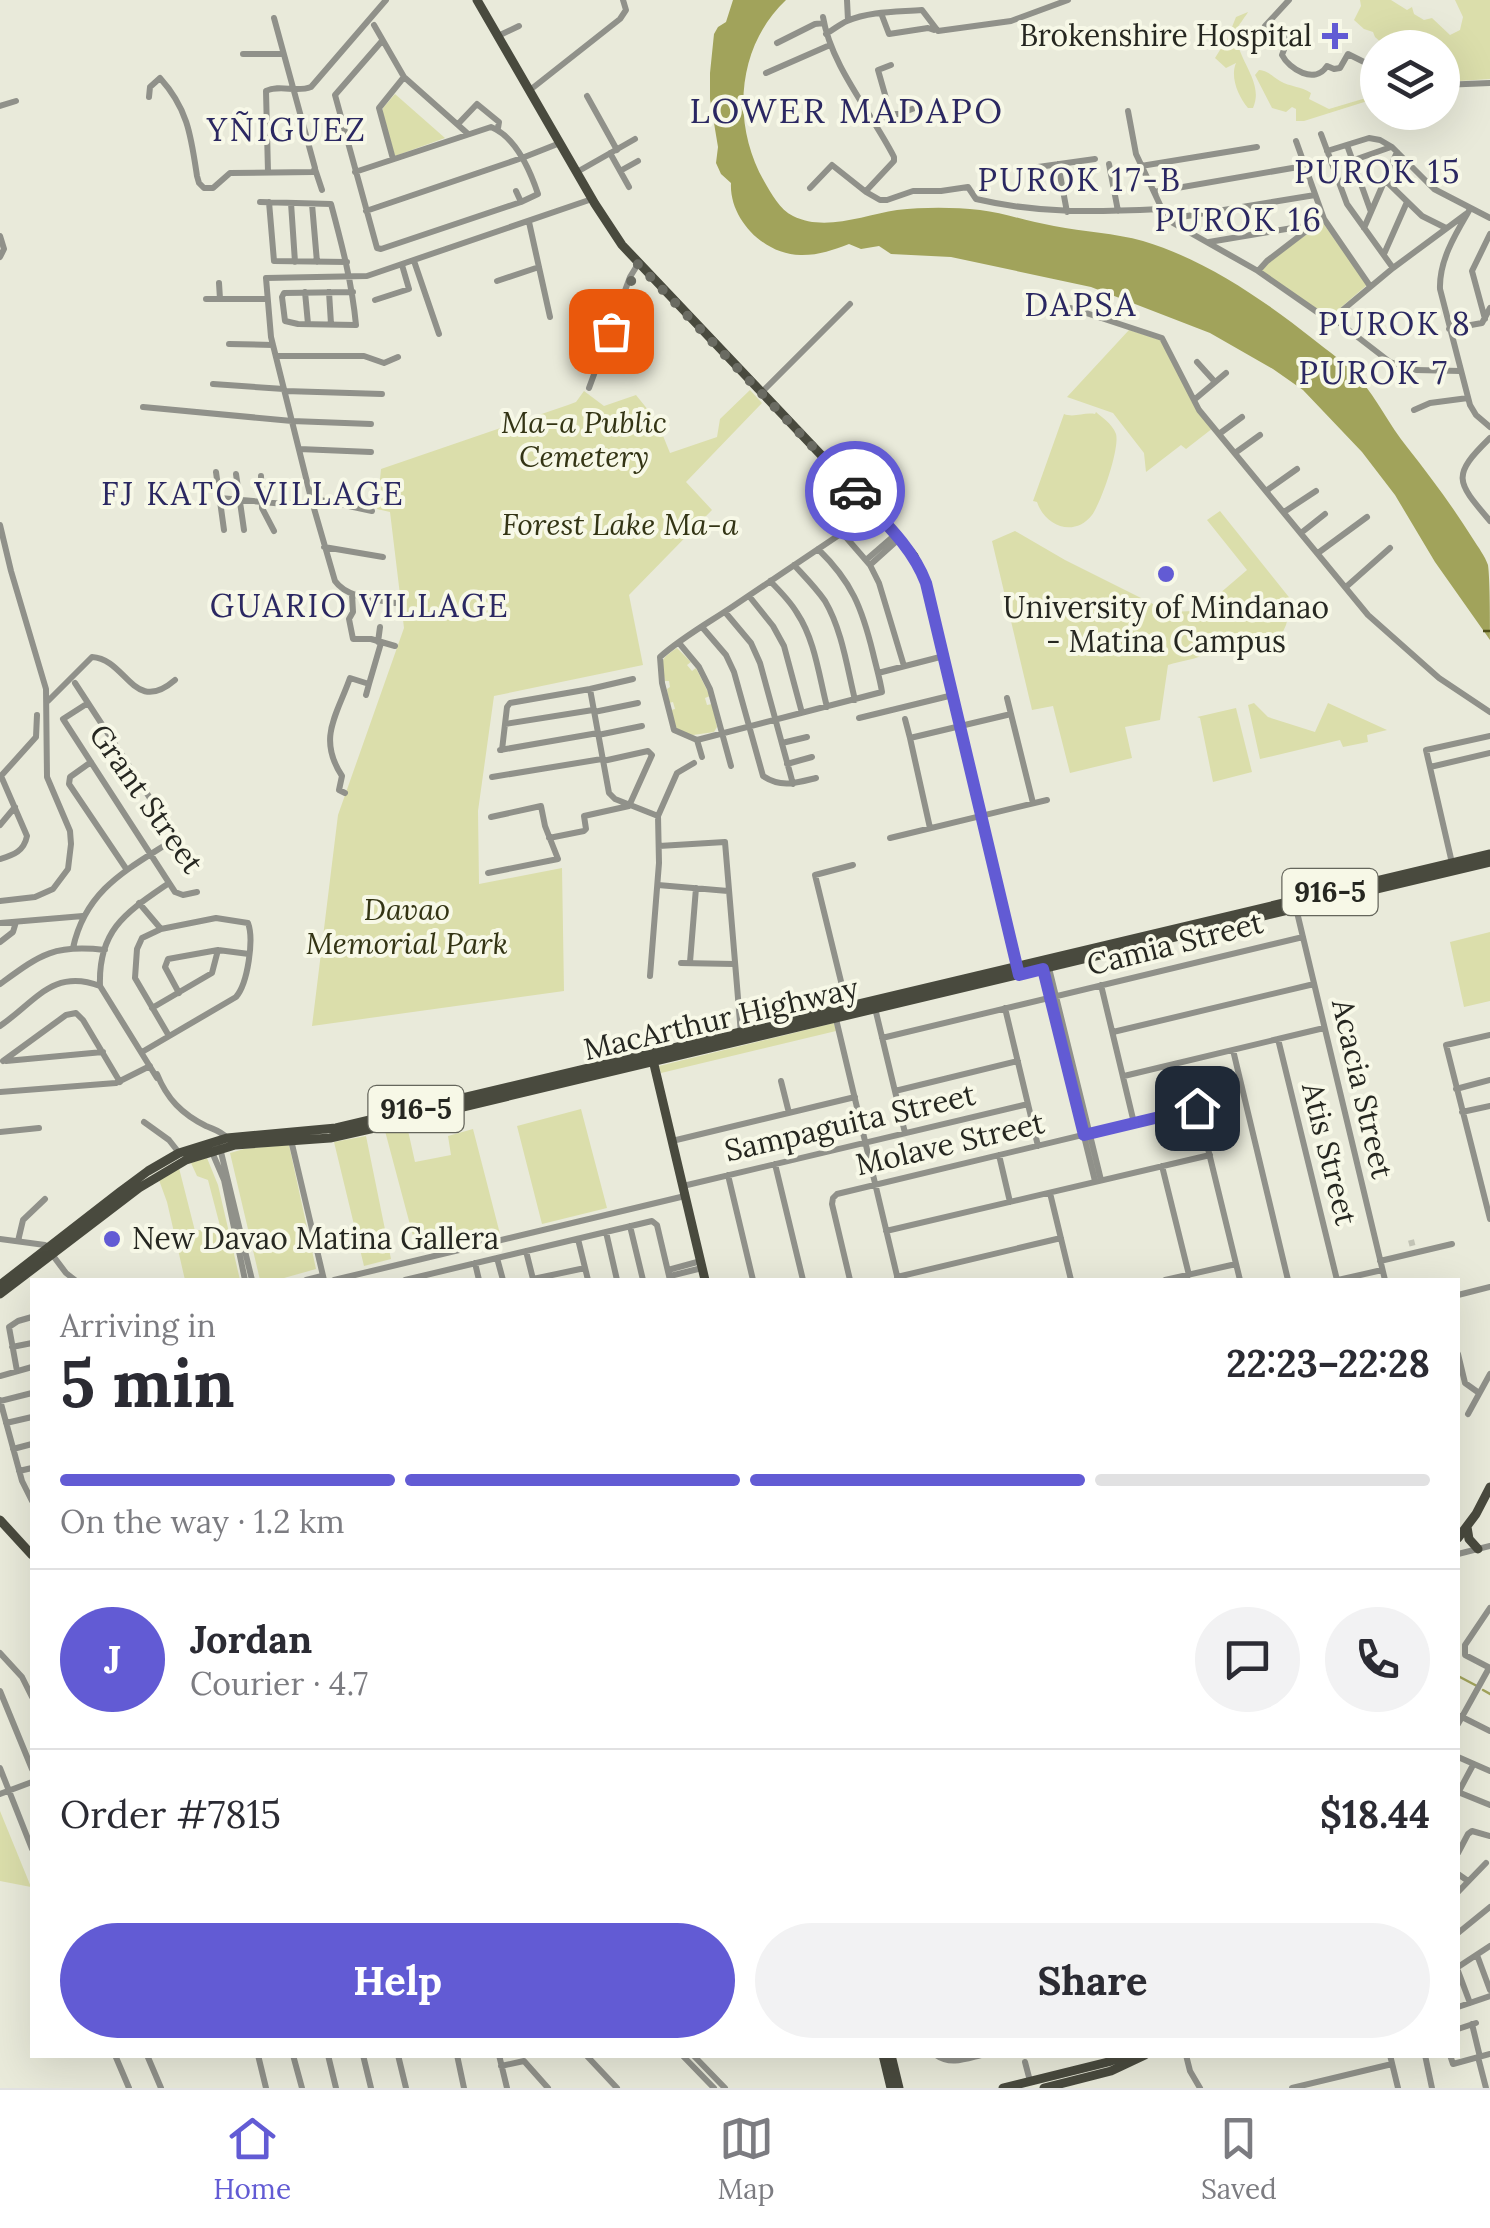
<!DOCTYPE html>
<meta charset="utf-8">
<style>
body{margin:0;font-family:Lora,serif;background:#f2f2f3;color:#2b2b33;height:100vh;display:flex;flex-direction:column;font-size:38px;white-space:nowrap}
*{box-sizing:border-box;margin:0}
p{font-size:32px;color:#7c7c81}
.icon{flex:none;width:55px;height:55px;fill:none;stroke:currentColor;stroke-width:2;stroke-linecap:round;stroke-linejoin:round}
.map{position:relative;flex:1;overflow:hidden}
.sheet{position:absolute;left:30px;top:1278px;width:1430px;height:780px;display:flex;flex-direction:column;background:#fff;border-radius:0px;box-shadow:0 10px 40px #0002}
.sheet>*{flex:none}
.fabs{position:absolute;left:1360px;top:30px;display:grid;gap:20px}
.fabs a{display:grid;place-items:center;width:100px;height:100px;border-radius:50%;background:#fff;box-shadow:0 10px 40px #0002;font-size:50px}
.pin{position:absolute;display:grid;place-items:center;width:85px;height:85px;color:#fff;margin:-42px;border-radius:20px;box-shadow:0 5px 15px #0006}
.courier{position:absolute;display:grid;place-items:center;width:100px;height:100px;margin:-50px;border:8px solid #625bd4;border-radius:50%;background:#fff;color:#222;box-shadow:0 2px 12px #0007}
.head em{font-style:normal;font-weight:800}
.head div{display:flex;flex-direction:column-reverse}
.head{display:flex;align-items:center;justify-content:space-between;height:170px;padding:0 30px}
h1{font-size:65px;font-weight:800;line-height:75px}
.bar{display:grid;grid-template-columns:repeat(4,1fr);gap:15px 10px;align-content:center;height:120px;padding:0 30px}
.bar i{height:12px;border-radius:8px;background:#e1e1e2}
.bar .active{background:#625bd4}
.bar p{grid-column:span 4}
.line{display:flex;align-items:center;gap:25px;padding:0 30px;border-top:2px solid #e1e1e2}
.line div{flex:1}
.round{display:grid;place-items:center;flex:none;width:105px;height:105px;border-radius:52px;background:#f2f2f3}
.button{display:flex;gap:20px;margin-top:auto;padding:20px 30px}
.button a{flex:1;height:115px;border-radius:60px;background:#625bd4;color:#fff;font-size:40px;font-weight:800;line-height:115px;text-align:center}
.button a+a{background:#f2f2f3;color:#2b2b33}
.tab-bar{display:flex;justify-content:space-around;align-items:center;height:140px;border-top:2px solid #e1e1e2;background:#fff;font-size:28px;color:#7c7c81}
.tab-bar a{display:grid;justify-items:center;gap:5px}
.tab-bar .active{color:#625bd4}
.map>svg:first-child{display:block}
</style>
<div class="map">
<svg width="1490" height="2088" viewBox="0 0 1490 2088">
<rect width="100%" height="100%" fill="#e9eada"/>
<path fill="#dbdeab" d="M1360,0H1391L1407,10L1412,7L1414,14L1424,20L1432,18L1450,35L1460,30L1463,17L1455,0H1490V79L1443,82L1442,48L1386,47L1375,37L1373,32L1364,29L1354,20L1361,6Z
M1248,12C1247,14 1239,25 1238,27C1230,55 1266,79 1253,108H1248C1238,96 1230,77 1236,63L1226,68L1215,58L1228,37L1236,17Z
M1259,70C1269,71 1271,76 1280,81C1290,87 1301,86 1311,93L1309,99L1329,109L1366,98L1374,87L1370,78L1373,72L1377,75V98L1304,121H1296V109L1292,107L1286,112L1272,108L1255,75Z
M395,94L445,138L395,156L382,112L383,108Z
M1323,223L1367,285L1332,315L1320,311L1261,271L1269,261Z
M1129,330L1160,340L1213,428L1186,449L1181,445L1146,472L1144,453L1113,413L1067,397Z
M750,390L762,403L686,482L712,510L629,595L643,665L494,696L478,811L479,884L562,868L564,991L312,1026L338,815L404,628L390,512L377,509L381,469L568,405L576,402L584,391L604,406L636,395L657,421L670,453L717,437L720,419Z
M1096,412C1101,417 1112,423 1116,434C1120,448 1101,503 1092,515C1074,538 1045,526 1037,502L1033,501L1064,414C1074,418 1084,412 1095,414Z
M1220,511L1292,601L1286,625L1276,647C1245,622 1238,639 1209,653C1197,659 1181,661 1168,665L1160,720L1125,727L1132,758L1070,773L1053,706L1032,710L992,541L1015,531L1065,560L1169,612L1193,611L1205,606L1247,570L1207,520Z
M677,648L691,662L687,665L692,671L696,668L710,696L705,698L707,705L712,704L717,727L714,732L693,735L677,731L671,710L675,709L673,702L669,703L667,689L670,687L669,681H665C661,660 659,660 677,648Z
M1254,703L1268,717L1315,732L1328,703L1387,730L1367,735L1368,742L1343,747L1340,740L1260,759L1248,705Z
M1236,708L1252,772L1213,782L1200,718L1197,717Z
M1490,932V1001L1464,1007L1450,942Z
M834,1023L836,1031L661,1073L659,1066Z
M581,1109L607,1208L542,1224L517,1126Z
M407,1126L415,1162L451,1155L448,1136L473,1129L500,1234L417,1251L385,1131Z
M366,1136L391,1259L364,1266L334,1142Z
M289,1145L316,1269L277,1280H260L230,1153L244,1149Z
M207,1158L218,1185L240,1280H185L167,1202L159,1180L179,1168L195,1231L220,1226L208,1180L197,1176L191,1163Z
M0,1811L31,1887L0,1881Z"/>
<path fill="#a1a35b" d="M733,0H786C737,46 731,123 764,181C771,193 780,210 793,216C825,232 864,215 897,210C924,207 953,207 980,210C1005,213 1029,222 1054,226C1084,232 1115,233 1143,241C1204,259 1264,300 1313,339C1329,352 1346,363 1359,378C1378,400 1389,425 1407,447C1430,476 1453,507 1473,539C1478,547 1485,556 1488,565C1490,579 1490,623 1490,640L1435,562L1395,495L1362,452L1303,390L1273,369L1210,333L1091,287L951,257L891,254L879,246L861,249L849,244C833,250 820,255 802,255C765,256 729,219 731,183L721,174L716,163L718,147L710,99V73L714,34L718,27L726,22Z"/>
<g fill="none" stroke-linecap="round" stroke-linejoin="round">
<path stroke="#a1a35b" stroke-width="2.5" d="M1458,1676L1477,1686
M1483,1690L1490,1694"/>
<path stroke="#4f501a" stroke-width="2.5" stroke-dasharray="12 10" stroke-linecap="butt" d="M1483,631H1490"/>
<path stroke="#c2c3b5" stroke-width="6" stroke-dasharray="6 3" stroke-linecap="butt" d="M1411,1240L1413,1248"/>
<path stroke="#90918a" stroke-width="6" d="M847,0L848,20
M1289,0L1265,26L1288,39L1282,55C1289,69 1315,85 1327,66L1334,69L1340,68L1348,54L1378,69
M881,13L889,34L928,28L934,30
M823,17C831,66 871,112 894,157V161L866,191
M374,25L404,77L467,133
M826,34C833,30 840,24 847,21C870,11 898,12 922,10L938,31L1011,21L1068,0
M498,36L519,26
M777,43L815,24L824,23
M243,54H282
M766,73L830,45
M1442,85L1490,83
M530,90L620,19L626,10L623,0
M587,96L617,150
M149,97L150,87L160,78C188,109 191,136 197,176L199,183L204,188H213L230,173L313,172L315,168L274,18
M0,106L16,101
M1128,111L1136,154L1162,209L1173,223L1258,271L1317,312L1333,318L1390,362L1416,370L1460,371
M889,114H899L920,106
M458,124L477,104L499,122L498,128
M877,125L890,112L878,70L891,65
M1321,134L1347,204L1393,268
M1296,141L1324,219L1370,286
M1347,145L1371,212
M1327,151L1369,138L1380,140L1392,147L1434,189L1490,218
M610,153L629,187
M393,159L379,108L404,77
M1354,160L1391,147
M1058,164L1067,212
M1109,164L1118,211
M1141,166L1257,147
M1038,167L1095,159
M315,169L322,190
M620,171L638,161
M268,172L266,91C280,84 296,93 311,87L386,0
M355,172L491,127C516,137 530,170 538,194L521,202L381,249L377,248L335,95L382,41
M577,172L635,139
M1386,181L1422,216L1446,228
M810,188L832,165L866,192L880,200H887L913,191H941L968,187L976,199C1040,214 1096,212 1161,209
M516,191L521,202
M1154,192L1304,166
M260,202L331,204C342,245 352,283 356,325L298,324L285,321L282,297L284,293L353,292
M269,202L274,261L347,262
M291,203L295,262
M312,204L317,262
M1470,209C1456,233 1439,260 1440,289L1470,405L1476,415L1490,427
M366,211L522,158L560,143
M1169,219L1315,195
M529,222L550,317
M1364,228L1397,152
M0,236L4,249L0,257
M1209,242L1316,224
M1384,254L1407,202
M414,261L439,334
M1258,271L1267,261L1314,225
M497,281L539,267
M219,283L220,299
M305,292L308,324
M329,292L331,324
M206,299H267
M375,300L409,289L402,265
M1071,308L1162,338L1199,410L1368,615L1439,678L1490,712
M1333,318L1393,268L1466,214
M1485,319L1472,271L1490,234
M1449,329L1482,323L1490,308
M229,344L273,345
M276,356H364L384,363L398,357
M1197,362L1215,382
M213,384L284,389
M589,388L630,277L638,264
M285,391L382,394
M761,393L850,304
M1194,400L1226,373
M143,407L292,421L371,424
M1414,410L1430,403L1468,398
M1219,434L1242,417
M1490,438C1451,476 1456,481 1490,521
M299,449L371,452
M1235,453L1260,435
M216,472L224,530
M236,474L244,530
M261,476L262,508L274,531
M1266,491L1297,469
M220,498L285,504L312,503
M311,498L372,511
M1284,512L1316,491
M0,525L11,571L46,689L47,777L70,831L71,844L68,869L53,889L35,897L0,901
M1301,533L1325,514
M324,547L383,557
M818,549C852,582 862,608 873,653C876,666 880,679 882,692L697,740L674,730L662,683L660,657C681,638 708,623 732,607C768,583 803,559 839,535H844L870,565L879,583L904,666
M1318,553L1367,517
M866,560L896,534
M794,565C805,577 816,588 825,601C842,630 847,667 855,700
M870,565L900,538
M770,581C780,591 790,601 797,613C815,640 819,676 827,707
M1346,587L1390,548
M352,594L353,612L349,619L353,639H371L395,646
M749,596L773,626L784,646L802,713
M395,603C375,599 347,598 335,581L311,498L271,337L266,278L367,276L592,199
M725,612L751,643L760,663L793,784
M702,627L726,655L734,672L763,776C781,788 796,783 816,778
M378,642L380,627
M679,643L699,667L710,689L731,766
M878,673L944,656
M590,689L609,793L615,799L658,816
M366,695L369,684
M1007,698L1033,803
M48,701L92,657C127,659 133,716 175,680
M88,703L63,719L175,892L183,895L197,892
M594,712L638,703
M859,718L953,695
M905,719L910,738
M505,724L593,710
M598,735L642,726
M697,740L702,757
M782,743L807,737
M500,750L598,733
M502,750L507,707L510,703L590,689L633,679
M91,762L70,777L69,784L127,870
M787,764L812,757
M1430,767L1490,753
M1,776L36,737L37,715
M492,777L602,759
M345,793L339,790L342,776C317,738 337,715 350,678L369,684L381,643
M0,825L15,807
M930,828L910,738L1011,714
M549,838L584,831L586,829L584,816L629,806L652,755L648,751L603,761
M890,838L1047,800
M659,846L725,842L741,1034
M0,859C14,855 24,851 27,836L1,776
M1452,863L1426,750L1490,736
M488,873L558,859L545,826L541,806L491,817
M658,885L728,891
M139,903L161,929
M1296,908L1385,1280
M0,923L83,916
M0,942L13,932L16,922
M73,948C86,888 129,869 176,838L75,683
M690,962L696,888
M681,963L734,964
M1049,968L1101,1180
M1043,969L1095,1181
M650,976L659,863L658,816L677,773L694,763
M0,984C40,955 53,944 105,950
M1101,985L1134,1123
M179,993L165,967L168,959L218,950L249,954
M847,1006L815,875L853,865
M152,1008L212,973L218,950
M875,1008L905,1133
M1005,1008L1038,1146
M836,1019L898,1280
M0,1026C35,1002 53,968 100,986
M1113,1032L1314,984
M1490,1035L1446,1045L1490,1219
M882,1038L1303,937
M1278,1039L1337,1280
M1233,1050L1288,1280
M142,1052L236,997C248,983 254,939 248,923L216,918L161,929L142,938L137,949L135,978L169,1036
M3,1061L66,1015L76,1013L83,1020L120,1082
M6,1061L103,1052
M157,1074C167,1099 182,1114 206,1126C215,1130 221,1131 227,1138
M1124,1076L1324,1028
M157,1078L100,986C98,929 127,912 169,883
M781,1081L789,1113
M1456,1089L1490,1080
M895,1091L1018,1061
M0,1092L116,1083L150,1066
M1462,1112L1490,1106
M144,1122L169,1140L180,1154
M0,1132L39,1128
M291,1140L324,1280
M672,1141L855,1097
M220,1148L252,1280
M212,1152L224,1180L245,1280
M999,1155L1010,1202
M775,1164L803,1280
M1162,1166L1189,1275
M728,1175L753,1280
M683,1186L1028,1104
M1050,1193L1071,1280
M630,1226L643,1280
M886,1231L1210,1155
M606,1232L617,1280
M0,1239L45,1245L66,1273L75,1280
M578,1239L588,1280
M18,1241L23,1220L45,1199
M526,1251L533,1279
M497,1258L503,1280
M1380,1261L1452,1244
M475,1263L479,1280
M668,1270L701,1261
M670,1276L702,1268
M897,1277L1061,1238
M533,1279L585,1268
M306,1280L322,1276
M334,1280L685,1196
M405,1280L652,1221L657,1225L670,1280
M850,1280L832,1204L833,1198L837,1194L1195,1108L1199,1112L1240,1280
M1165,1280L1236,1264
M1338,1280L1382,1270
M1458,1295L1490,1287
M12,1347L32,1343
M1458,1354L1465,1383L1479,1393
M17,1371L9,1327L18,1321L32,1317
M0,1376L32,1367
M0,1400L22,1481L32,1501
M0,1401L32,1393
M1468,1414L1490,1374
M6,1423L32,1417
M13,1449L32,1444
M19,1471L32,1468
M1458,1554L1490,1546
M1490,1608L1465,1645V1655L1490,1668
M0,1653L22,1677L32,1697
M0,1691L32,1769
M1460,1716L1490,1731
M1458,1724L1489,1668
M1458,1757L1490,1771
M0,1768L32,1849
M1458,1792L1490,1805
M1458,1793L1473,1765
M0,1794L32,1782
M1458,1853L1468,1834L1472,1831L1490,1836
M1458,1874L1468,1881
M1458,1892L1486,1863
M1458,1933L1490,1907
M1477,1955L1490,1990
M1458,1967L1490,1946
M1458,1971L1470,2003
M1458,2007L1490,1996
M1472,2024L1480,2057
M1458,2029L1476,2023
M115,2055L129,2088
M147,2055L161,2088
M258,2055L266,2088
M293,2055L302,2088
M328,2055L336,2088
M363,2055L371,2088
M398,2055L406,2088
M457,2055L464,2088
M499,2055L507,2088
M586,2055L617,2088
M682,2055L714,2088
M693,2055L725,2088
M936,2055C950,2065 965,2059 981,2055
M1186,2055L1190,2071L1200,2088
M1390,2055L1398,2088
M1425,2055L1432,2088
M1450,2055L1453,2064L1490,2054
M1478,2057L1486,2088
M1025,2062L1030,2081
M501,2066L524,2061L548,2088
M1292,2088L1392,2064"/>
<path stroke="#494a3e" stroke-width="9" d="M477,0L595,204L622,245L896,534L914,556L926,583L1019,972
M652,1056L705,1280
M0,1285L121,1191L148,1171L179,1153L227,1138L336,1128L1490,854
M0,1294L139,1188L186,1160L235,1145L330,1138L379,1127L1490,862
M0,1520L32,1555
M1467,1527L1469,1539L1478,1549
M1458,1538L1476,1514L1490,1487
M883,2055L891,2088
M891,2055L899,2088
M1003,2088L1108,2062L1126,2055
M1044,2088L1111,2071L1145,2055"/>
</g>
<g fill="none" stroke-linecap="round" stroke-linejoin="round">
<path stroke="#6a6b62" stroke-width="10" stroke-dasharray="0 18" d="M611,331L638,264L855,491"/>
<path stroke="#625bd4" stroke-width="12" d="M855,491C882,520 912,546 926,583L1019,975L1043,969L1084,1135L1197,1108"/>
</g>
<g fill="#625bd4" stroke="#f7f8e7" stroke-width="4">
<path d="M1330 21h10v10h10v10h-10v10h-10v-10h-10v-10h10z"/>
<circle cx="1166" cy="574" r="10"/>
<circle cx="112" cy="1239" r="10"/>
</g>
<g text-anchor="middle" stroke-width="8" stroke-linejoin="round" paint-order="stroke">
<g fill="#f7f8e7" stroke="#65665c" stroke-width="2.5">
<rect x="1282.5" y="869" width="95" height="46" rx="8"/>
<rect x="368.5" y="1086" width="95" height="46" rx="8"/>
</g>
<g font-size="28" font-weight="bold" fill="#262721">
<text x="1330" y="902">916-5</text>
<text x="416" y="1119">916-5</text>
</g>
<g font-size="30" fill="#262721" stroke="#f7f8e7" text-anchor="end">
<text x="1312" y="46">Brokenshire Hospital</text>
<text x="1166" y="618" text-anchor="middle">University of Mindanao<tspan x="1166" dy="34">- Matina Campus</tspan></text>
<text x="132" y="1249" text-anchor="start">New Davao Matina Gallera</text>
</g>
<g font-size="30" font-style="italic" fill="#333414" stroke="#f7f8e7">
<text x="584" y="433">Ma-a Public<tspan x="584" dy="34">Cemetery</tspan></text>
<text x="620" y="535">Forest Lake Ma-a</text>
<text x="407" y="920">Davao<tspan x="407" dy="34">Memorial Park</tspan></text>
</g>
<g font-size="30" fill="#262721" stroke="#f7f8e7">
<text transform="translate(146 799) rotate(55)" y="10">Grant Street</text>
<text transform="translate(1175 944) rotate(-14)" y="10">Camia Street</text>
<text transform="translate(721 1019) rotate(-13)" y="10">MacArthur Highway</text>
<text transform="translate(1362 1089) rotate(77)" y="10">Acacia Street</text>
<text transform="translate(850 1123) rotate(-13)" y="10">Sampaguita Street</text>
<text transform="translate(950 1144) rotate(-13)" y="10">Molave Street</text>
<text transform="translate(1329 1154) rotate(76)" y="10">Atis Street</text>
</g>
<g font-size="32" letter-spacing="2.5" fill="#2b2862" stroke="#f7f8e7">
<text x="287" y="141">YÑIGUEZ</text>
<text x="1378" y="183">PUROK 15</text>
<text x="1080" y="191">PUROK 17-B</text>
<text x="1239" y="231">PUROK 16</text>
<text x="1081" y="316">DAPSA</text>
<text x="1395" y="335">PUROK 8</text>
<text x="1374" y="384">PUROK 7</text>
<text x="253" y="505">FJ KATO VILLAGE</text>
<text x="360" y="617">GUARIO VILLAGE</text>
</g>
<g font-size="35" letter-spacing="2.5" fill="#2b2862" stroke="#f7f8e7">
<text x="847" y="123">LOWER MADAPO</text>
</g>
</g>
</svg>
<div class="fabs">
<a><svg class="icon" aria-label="layers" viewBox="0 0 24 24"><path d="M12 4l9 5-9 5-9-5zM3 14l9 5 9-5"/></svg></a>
</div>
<div class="pin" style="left:611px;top:331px;background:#ea580c"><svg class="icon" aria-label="bag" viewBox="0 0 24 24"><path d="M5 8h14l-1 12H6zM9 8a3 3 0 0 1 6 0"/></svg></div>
<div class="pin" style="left:1197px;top:1108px;background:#1f2937"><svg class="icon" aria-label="home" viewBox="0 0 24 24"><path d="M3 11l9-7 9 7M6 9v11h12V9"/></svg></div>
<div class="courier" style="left:855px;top:491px"><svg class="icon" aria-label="car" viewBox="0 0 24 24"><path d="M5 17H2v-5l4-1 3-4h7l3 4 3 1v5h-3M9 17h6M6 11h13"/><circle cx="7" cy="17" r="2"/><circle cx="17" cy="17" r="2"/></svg></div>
<section class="sheet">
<div class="head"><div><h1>5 min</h1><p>Arriving in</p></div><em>22:23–22:28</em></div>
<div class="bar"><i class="active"></i><i class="active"></i><i class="active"></i><i></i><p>On the way · 1.2 km</p></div>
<div class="line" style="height:180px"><b class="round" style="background:#625bd4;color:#fff">J</b><div><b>Jordan</b><p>Courier · 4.7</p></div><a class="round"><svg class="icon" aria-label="chat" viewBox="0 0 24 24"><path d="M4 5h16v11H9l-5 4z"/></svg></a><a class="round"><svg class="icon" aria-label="phone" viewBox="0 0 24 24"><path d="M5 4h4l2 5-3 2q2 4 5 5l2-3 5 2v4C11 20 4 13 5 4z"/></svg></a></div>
<div class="line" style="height:130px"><div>Order #7815</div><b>$18.44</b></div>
<div class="button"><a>Help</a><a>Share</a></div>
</section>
</div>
<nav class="tab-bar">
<a class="active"><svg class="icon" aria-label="home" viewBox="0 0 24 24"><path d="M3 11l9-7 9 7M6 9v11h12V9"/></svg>Home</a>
<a><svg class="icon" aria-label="map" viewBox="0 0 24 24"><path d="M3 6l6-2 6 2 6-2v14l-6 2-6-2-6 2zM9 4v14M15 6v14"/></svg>Map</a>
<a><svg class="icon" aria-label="saved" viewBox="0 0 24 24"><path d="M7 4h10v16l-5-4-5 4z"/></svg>Saved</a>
</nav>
